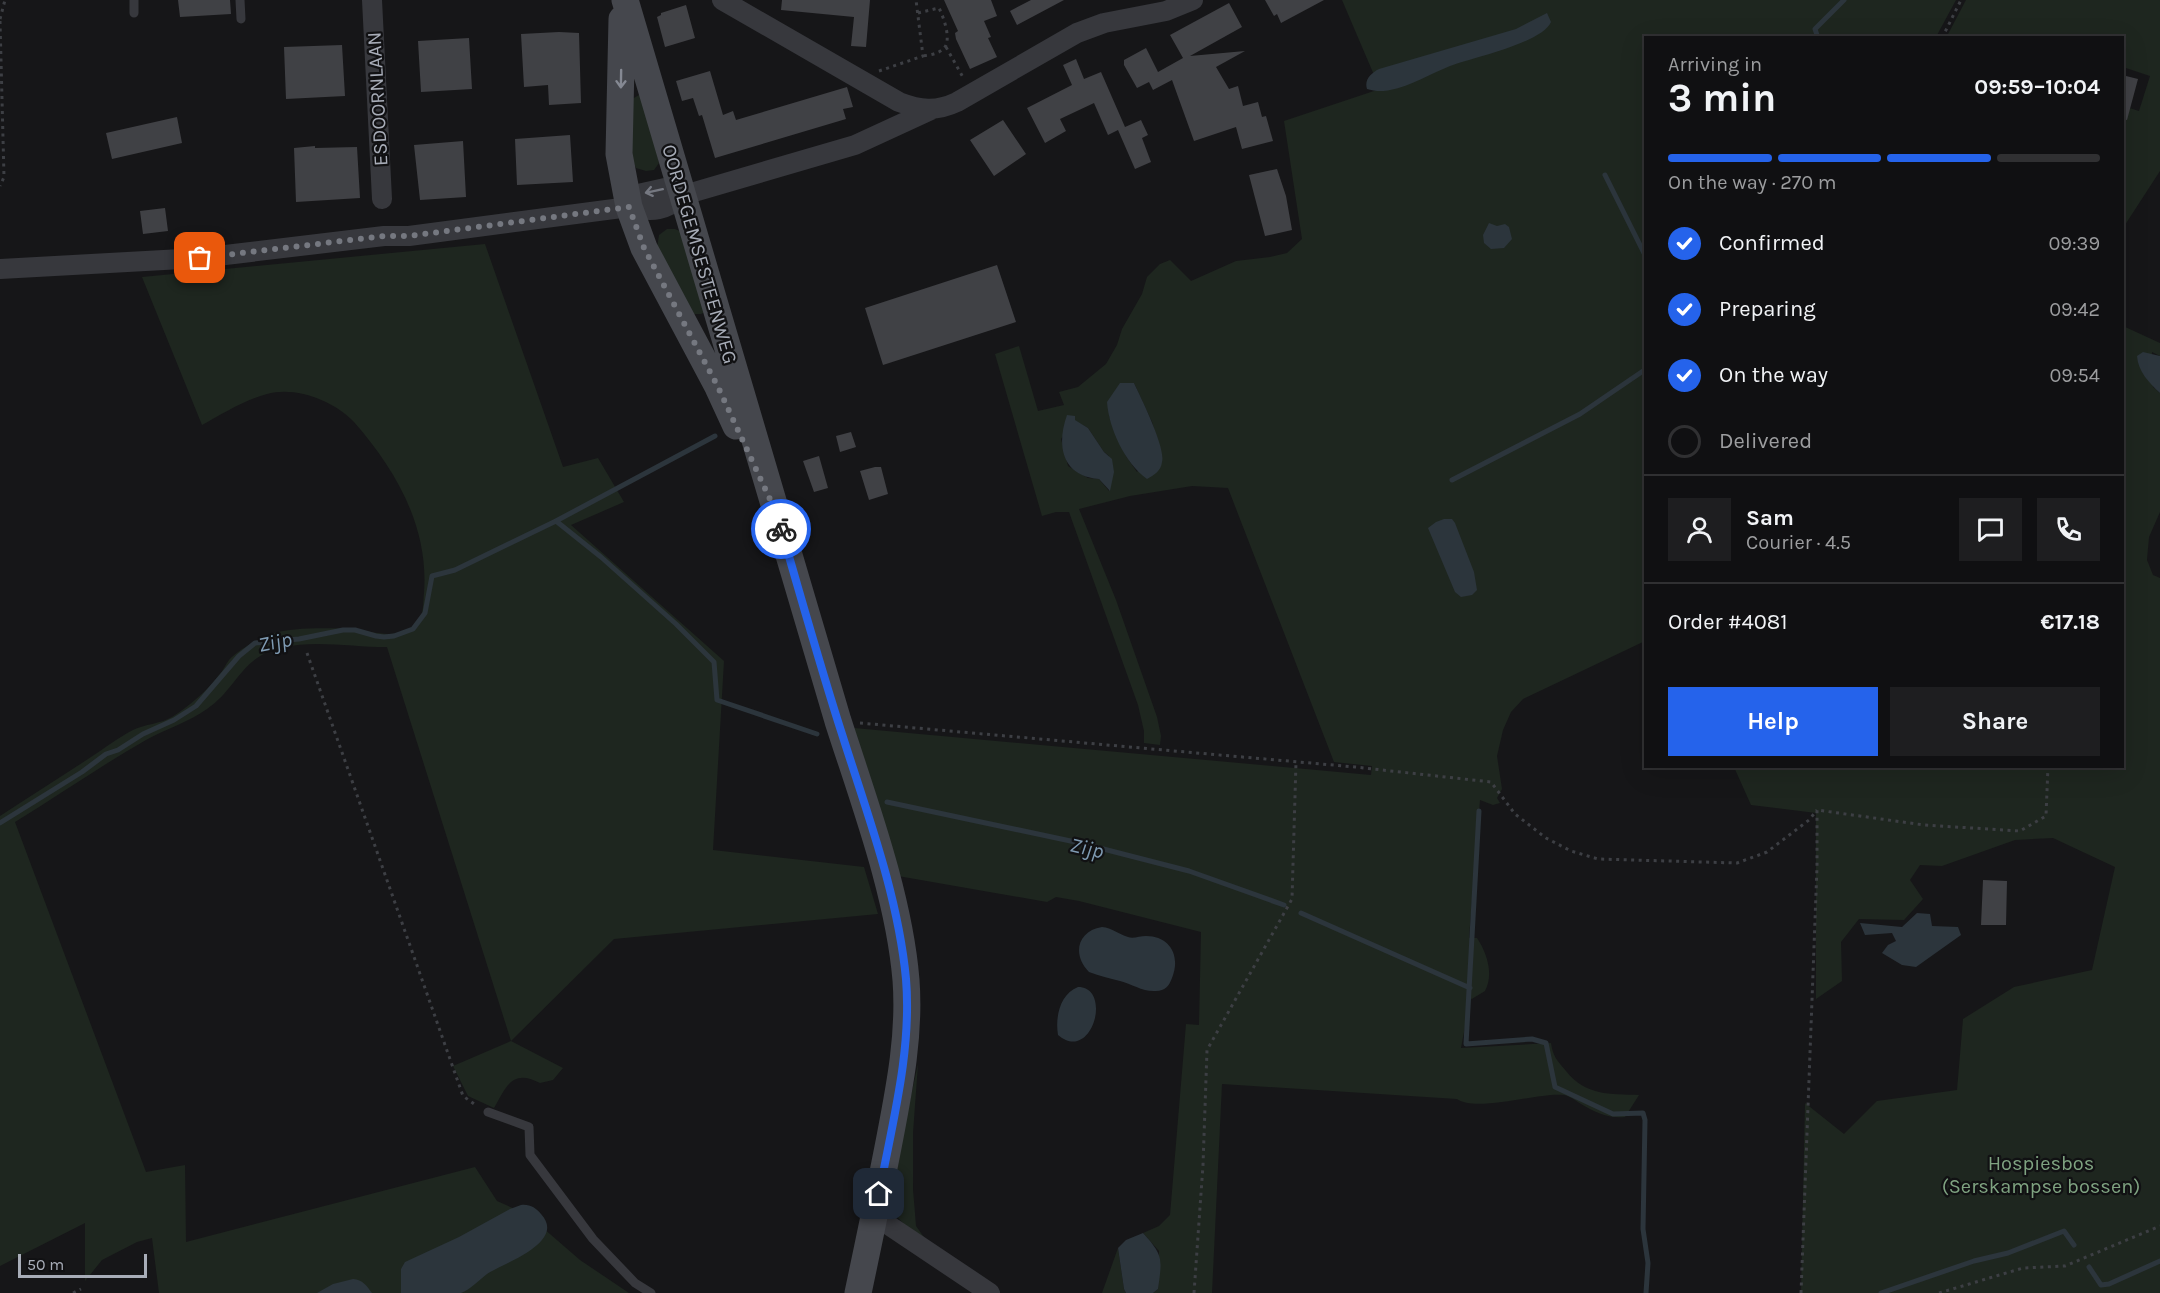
<!DOCTYPE html>
<meta charset="utf-8">
<style>
body{margin:0;font-family:Karla,sans-serif;background:#1e1e20;color:#f1f3f6;height:100vh;display:flex;flex-direction:column;font-size:22px;white-space:nowrap}
*{box-sizing:border-box;margin:0}
p{font-size:20px;color:#9c9d9f}
.icon{flex:none;width:33px;height:33px;fill:none;stroke:currentColor;stroke-width:2;stroke-linecap:round;stroke-linejoin:round}
.map{position:relative;flex:1;overflow:hidden}
.drawer{position:absolute;left:1644px;top:36px;width:480px;height:732px;display:flex;flex-direction:column;background:#101012;border-radius:0px;box-shadow:0 6px 24px #0002,0 0 0 2px #303032}
.drawer>*{flex:none}
.scale{position:absolute;left:18px;bottom:15px;width:129px;box-sizing:border-box;padding-left:6px;border:3px solid #a8adb8;border-top:0;font-size:16px;line-height:21px;white-space:nowrap;color:#a8adb8;-webkit-text-stroke:4px #111113;paint-order:stroke}
.pin{position:absolute;display:grid;place-items:center;width:51px;height:51px;color:#fff;margin:-26px;border-radius:12px;box-shadow:0 3px 9px #0006}
.courier{position:absolute;display:grid;place-items:center;width:60px;height:60px;margin:-30px;border:4px solid #2563eb;border-radius:50%;background:#fff;color:#222;box-shadow:0 2px 8px #0007}
.headline em{font-style:normal;font-weight:700}
.headline div{display:flex;flex-direction:column-reverse}
.headline{display:flex;align-items:center;justify-content:space-between;height:102px;padding:0 24px}
h1{font-size:39px;font-weight:700;line-height:45px}
.bar{display:grid;grid-template-columns:repeat(4,1fr);gap:9px 6px;align-content:center;height:72px;padding:0 24px}
.bar i{height:8px;border-radius:4px;background:#303032}
.bar .on{background:#2563eb}
.bar p{grid-column:span 4}
.line{display:flex;align-items:center;gap:15px;padding:0 24px;border-top:2px solid #303032}
.line div{flex:1}
.round{display:grid;place-items:center;flex:none;width:63px;height:63px;border-radius:0px;background:#1e1e20}
ol{padding:0 24px;list-style:none}
li{display:flex;align-items:center;gap:18px;height:66px}
li p{margin-inline-start:auto}
li .icon{padding:6px;border-radius:50%;background:#2563eb;color:#fff;stroke-width:4}
li:last-child{color:#9c9d9f}
li i{width:33px;height:33px;border:3px solid #303032;border-radius:50%}
.button{display:flex;gap:12px;margin-top:auto;padding:12px 24px}
.button a{flex:1;height:69px;border-radius:0px;background:#2563eb;color:#fff;font-size:24px;font-weight:700;line-height:69px;text-align:center}
.button a+a{background:#1e1e20;color:#f1f3f6}
.map>svg:first-child{display:block}
</style>
<div class="map">
<svg width="2160" height="1293" viewBox="0 0 2160 1293">
<rect width="100%" height="100%" fill="#161618"/>
<path fill="#1e261f" fill-rule="evenodd" d="M1342,0H1956L1936,37L1646,38L1645,641L1523,699L1511,712L1503,730L1497,756L1502,789L1497,798L1500,803L1493,805L1480,800L1469,938H1477C1487,953 1494,974 1485,991L1470,1000L1461,1048L1551,1043C1553,1057 1557,1060 1566,1071C1586,1096 1610,1094 1639,1095L1625,1117C1609,1119 1594,1112 1581,1104C1576,1101 1570,1096 1564,1095C1538,1092 1477,1113 1457,1099L1222,1084L1212,1293H1153L1158,1289L1159,1251L1143,1233L1159,1226L1170,1215L1186,1024L1199,1025L1201,932L1079,901L1056,897L1047,902L898,876L854,728L1371,775L1372,766L1334,762L1228,488L1192,486L1130,496L1079,509L1116,600L1157,717L1161,736L1160,745L1144,743V731L1138,705L1069,512H1056L1042,516L995,354L1019,346L1038,411L1064,405L1059,392L1078,387L1106,364L1117,345L1122,329L1142,294L1147,277L1160,264L1170,260L1191,281L1236,261L1270,257L1287,253L1302,239L1284,121L1380,89ZM1134,383L1152,422L1158,442L1137,472L1126,456L1109,416ZM1074,420L1088,428L1104,452L1109,456V491L1099,479L1088,478L1068,466L1061,439Z
M1966,0H2160V171L2123,228V106L2139,111L2150,76L2123,67L2122,38H1946Z
M639,95L645,97L659,163L654,170L646,171L636,168L632,160V99Z
M667,229H675L682,232L705,312L701,314H694L691,310L657,248L659,235Z
M485,244L563,467L598,458L624,502L571,525L724,661L713,850L864,867L878,914L614,939L511,1041L563,1068L553,1080L540,1083C512,1068 506,1087 494,1108L468,1096L453,1066L511,1041L387,647C353,647 317,640 283,647C241,656 237,689 207,709C189,722 166,729 146,740C102,765 59,795 15,822L146,1172L185,1165L186,1242L475,1167L497,1201L528,1215L580,1260L629,1293H159L152,1238L137,1242L102,1260L85,1281V1223L0,1266V816C30,796 61,777 91,757C105,748 119,737 133,730C145,724 160,724 172,717C188,707 207,691 219,675C223,671 225,665 229,660C239,649 257,640 271,634C290,627 331,628 352,629C375,631 396,642 417,623C424,616 423,602 424,593C429,527 396,470 354,422C334,401 296,386 267,394C244,400 222,414 202,425L142,277Z
M2123,326L2160,343V356L2152,352L2153,387L2160,393V512L2149,537L2147,560L2153,575L2160,578V1293H1801L1805,1103L1844,1134L1877,1101L1957,1090L1963,1019L2014,987L2092,970L2115,867L2053,838L2015,840L1942,866L1920,865L1910,880L1923,899L1904,920L1859,919L1841,942L1842,981L1816,999V813L1751,805L1734,767L2122,766Z
M918,1064L913,1133V1189L916,1226L926,1240C910,1229 895,1220 888,1201Z
M1118,1248L1124,1289L1126,1293H1102Z"/>
<path fill="#2c353c" d="M1547,13L1551,22C1542,43 1472,58 1450,66C1430,74 1411,86 1390,90C1383,92 1373,91 1367,89C1364,80 1371,73 1379,69L1516,29Z
M1489,223L1497,226L1505,224L1509,227L1512,239L1504,248L1491,249L1484,243L1483,235Z
M2143,352L2160,356V393C2149,383 2138,371 2137,356Z
M1120,383H1134C1141,398 1166,448 1162,462C1161,471 1154,475 1147,479C1125,463 1109,429 1107,402Z
M1067,415L1075,416V420L1088,428L1104,452L1112,459L1114,472L1110,491L1099,479C1062,476 1056,446 1067,415Z
M1444,519H1452L1455,523L1474,572L1477,590L1472,595L1461,597L1455,592L1428,528L1436,522Z
M1917,913L1930,914L1932,926L1958,927L1961,935L1916,967L1902,965L1882,953L1888,945L1896,941L1892,933L1865,935L1860,923L1902,927Z
M1102,927C1112,928 1118,934 1128,937C1133,939 1140,936 1146,936C1170,936 1181,956 1172,978C1169,986 1165,991 1156,991C1143,992 1132,984 1120,981C1109,978 1100,976 1089,972C1072,955 1077,931 1102,927Z
M1078,987C1113,987 1092,1064 1058,1035C1055,1017 1060,994 1078,987Z
M521,1205C530,1204 536,1208 541,1214C567,1242 504,1263 487,1274C480,1279 470,1290 461,1293C451,1293 414,1293 401,1293V1269L405,1262L459,1237L510,1209Z
M1143,1233C1164,1256 1162,1259 1158,1289L1153,1293H1126L1124,1289L1118,1248L1126,1240Z
M353,1279C363,1280 366,1285 372,1293H317L333,1284Z"/>
<g fill="none" stroke-linecap="round" stroke-linejoin="round">
<path stroke="#2c353c" stroke-width="5" d="M1818,38L1815,29L1844,0
M1605,175L1646,257
M1452,480L1580,414L1646,369
M556,521L601,557L676,624L714,662L717,700L817,734
M887,802L1080,843L1189,871L1284,905
M1479,811L1466,1044L1532,1039L1546,1043L1555,1087L1613,1114L1643,1113L1645,1120L1643,1229L1648,1263L1646,1293
M0,823L82,772L106,754L118,750L143,734L174,720L196,706L239,656L255,643L299,639L343,630H355L376,636L384,637L394,636L413,629L425,613L432,576L455,570L556,521L715,436
M1301,913L1470,988
M2089,1267L2101,1285L2109,1284L2160,1261
M1881,1293L1974,1261L2008,1253L2064,1231L2074,1245"/>
</g>
<path fill="#404145" d="M178,0H230L231,14L180,17Z
M782,0H870L866,47L851,46L854,17L781,10Z
M944,0H991L997,16L984,21L991,37L988,38L997,57L970,69L956,39L955,33L958,31Z
M1031,0H1064L1017,25L1010,11Z
M1265,0H1324L1281,23L1277,14L1274,16Z
M1229,3L1242,27L1190,56L1245,51L1216,67L1229,89L1238,86L1243,106L1258,102L1262,117L1266,116L1273,141L1242,149L1236,127L1194,141L1172,80L1153,90L1149,82L1137,88L1124,65V60L1146,48L1158,72L1183,58L1170,35Z
M686,5L695,38L665,47L657,17L661,15V13Z
M559,32L579,33L581,103L549,105L548,85L524,87L521,34Z
M469,38L472,89L421,92L418,41Z
M342,45L345,96L286,99L284,47Z
M1076,59L1084,79L1101,72L1125,127L1141,120L1148,135L1142,138L1151,162L1135,169L1118,130L1108,135L1094,103L1060,119L1066,131L1045,143L1027,108L1072,85L1063,65Z
M710,71L723,115L733,111L736,120L847,87L853,107L843,109L846,119L715,158L702,115L699,116L693,98L682,101L676,81Z
M2122,75L2138,79L2127,120L2122,119Z
M177,117L182,143L112,159L106,133Z
M1003,120L1026,154L994,176L970,140Z
M570,135L573,182L517,185L515,139Z
M463,141L466,197L420,200L414,145Z
M315,146V148L357,147L360,198L296,202L294,148Z
M1277,169L1286,196L1292,230L1265,236L1249,175Z
M165,208L168,231L143,234L140,211Z
M997,265L1016,322L883,365L865,308Z
M851,432L856,447L840,452L836,436Z
M819,456L828,488L814,492L803,461Z
M875,467H881L888,494L869,500L860,471Z
M1983,880L2007,881L2006,925H1981Z"/>
<g fill="none" stroke-linecap="round" stroke-linejoin="round">
<path stroke="#3d3f44" stroke-width="3" stroke-dasharray="3 4.5" stroke-linecap="butt" d="M918,13L939,8C944,18 953,43 942,50C937,54 929,55 923,56
M0,19L5,0
M0,21L4,177L0,186
M1942,38L1961,0
M946,47L964,79
M879,71L923,56L916,0
M307,653L463,1096L477,1106
M860,723L1355,767L1491,782L1515,814L1546,838L1571,851L1598,859L1737,863L1767,852L1809,820L1817,810
M73,1293L81,1289
M1194,1293L1203,1165L1207,1050L1292,899L1296,762
M1801,1293L1817,867V810L1924,825L2020,831L2046,816L2048,766
M1939,1293L2023,1268L2065,1266L2160,1226"/>
<path stroke="#37383d" stroke-width="9" d="M134,0V13
M240,0L241,19
M488,1112L529,1127L530,1155L593,1239L635,1283L651,1293"/>
<path stroke="#37383d" stroke-width="20" d="M372,0L382,199
M722,0L899,102C920,110 936,112 957,102L1077,33L1104,23L1166,11L1193,0
M629,207L638,194L665,188L684,195
M0,269L200,258L384,236H409L629,207C653,213 665,211 684,195L855,145L931,110
M875,1216L990,1293"/>
<path stroke="#45474d" stroke-width="27" d="M625,0L838,721C864,802 899,895 906,980C910,1033 900,1085 890,1137C880,1189 869,1241 858,1293
M622,19L619,154L629,207L644,248L718,387L736,426"/>
</g>
<defs><path id="oneway-shaft" d="M-6 0H5M1.5-3L5.5 0L1.5 3" fill="none" stroke-width="1.6" stroke-linecap="round" stroke-linejoin="round" transform="scale(1.5)"/></defs>
<use stroke="#858993" href="#oneway-shaft" transform="translate(621 79) rotate(91)"/>
<use stroke="#757881" href="#oneway-shaft" transform="translate(654 191) rotate(168)"/>
<g fill="none" stroke-linecap="round" stroke-linejoin="round">
<path stroke="#757880" stroke-width="6" stroke-dasharray="0 10.8" d="M200,258L384,236H409L629,207L644,248L718,387L774,508L781,529"/>
<path stroke="#2563eb" stroke-width="8" d="M781,529C801,597 820,666 842,734C867,813 898,895 906,979C912,1051 892,1124 879,1194"/>
</g>
<g text-anchor="middle" stroke-width="4.5" stroke-linejoin="round" paint-order="stroke">
<g font-size="20" fill="#a8adb8" stroke="#111113">
<text transform="translate(377 99) rotate(-93)" y="7">ESDOORNLAAN</text>
<text transform="translate(700 254) rotate(74)" y="7">OORDEGEMSESTEENWEG</text>
</g>
<g font-size="20" fill="#7fa381" stroke="#111113">
<text x="2041" y="1170">Hospiesbos<tspan x="2041" dy="23">(Serskampse bossen)</tspan></text>
</g>
<g font-size="21" font-style="italic" fill="#7f9bb3" stroke="#111113">
<text transform="translate(275 642) rotate(-11)" y="7">Zijp</text>
<text transform="translate(1087 848) rotate(13)" y="7">Zijp</text>
</g>
</g>
</svg>
<div class="scale">50 m</div>
<div class="pin" style="left:200px;top:258px;background:#ea580c"><svg class="icon" aria-label="bag" viewBox="0 0 24 24"><path d="M5 8h14l-1 12H6zM9 8a3 3 0 0 1 6 0"/></svg></div>
<div class="pin" style="left:879px;top:1194px;background:#1f2937"><svg class="icon" aria-label="home" viewBox="0 0 24 24"><path d="M3 11l9-7 9 7M6 9v11h12V9"/></svg></div>
<div class="courier" style="left:781px;top:529px"><svg class="icon" aria-label="bike" viewBox="0 0 24 24"><circle cx="6" cy="16" r="4"/><circle cx="18" cy="16" r="4"/><path d="M6 16l4-8h5l3 8M10 8l3 8H6M13 5h3"/></svg></div>
<section class="drawer">
<div class="headline"><div><h1>3 min</h1><p>Arriving in</p></div><em>09:59–10:04</em></div>
<div class="bar"><i class="on"></i><i class="on"></i><i class="on"></i><i></i><p>On the way · 270 m</p></div>
<ol>
<li><svg class="icon" aria-label="check" viewBox="0 0 24 24"><path d="M5 12l5 5 9-10"/></svg>Confirmed<p>09:39</p></li>
<li><svg class="icon" aria-label="check" viewBox="0 0 24 24"><path d="M5 12l5 5 9-10"/></svg>Preparing<p>09:42</p></li>
<li><svg class="icon" aria-label="check" viewBox="0 0 24 24"><path d="M5 12l5 5 9-10"/></svg>On the way<p>09:54</p></li>
<li><i></i>Delivered</li>
</ol>
<div class="line" style="height:108px"><a class="round"><svg class="icon" aria-label="person" viewBox="0 0 24 24"><circle cx="12" cy="8" r="4"/><path d="M4 21q1-7 8-7t8 7"/></svg></a><div><b>Sam</b><p>Courier · 4.5</p></div><a class="round"><svg class="icon" aria-label="chat" viewBox="0 0 24 24"><path d="M4 5h16v11H9l-5 4z"/></svg></a><a class="round"><svg class="icon" aria-label="phone" viewBox="0 0 24 24"><path d="M5 4h4l2 5-3 2q2 4 5 5l2-3 5 2v4C11 20 4 13 5 4z"/></svg></a></div>
<div class="line" style="height:78px"><div>Order #4081</div><b>€17.18</b></div>
<div class="button"><a>Help</a><a>Share</a></div>
</section>
</div>
